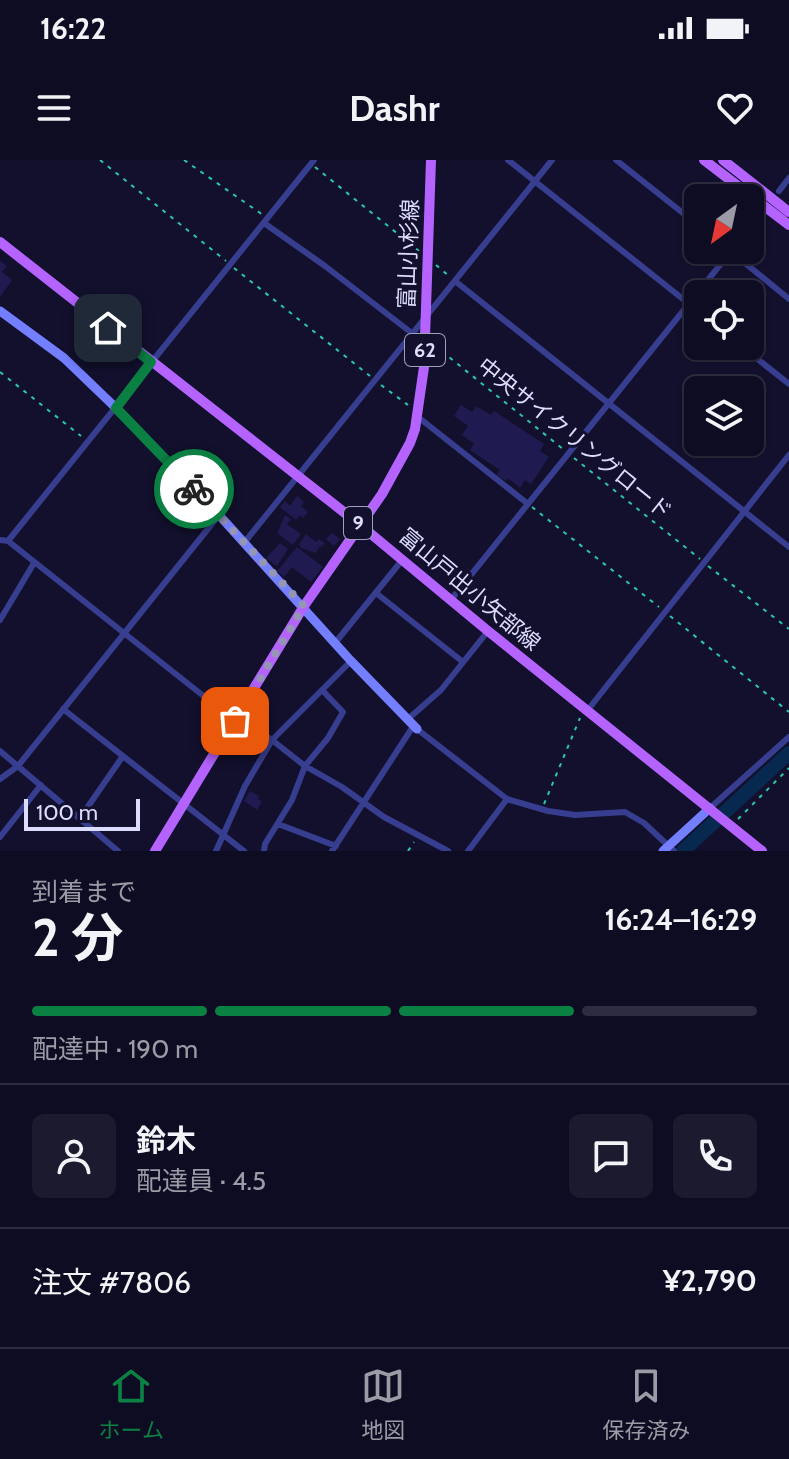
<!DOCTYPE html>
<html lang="ja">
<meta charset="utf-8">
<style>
body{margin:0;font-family:Cabin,"Noto Sans JP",sans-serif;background:#1c1a2f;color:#f1f3f6;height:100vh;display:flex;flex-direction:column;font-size:30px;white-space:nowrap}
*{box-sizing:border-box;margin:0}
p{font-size:26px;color:#9b9ba5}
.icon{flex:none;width:44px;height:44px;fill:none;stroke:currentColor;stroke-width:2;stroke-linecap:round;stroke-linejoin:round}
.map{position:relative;height:691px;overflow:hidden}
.panel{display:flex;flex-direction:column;background:#0e0c22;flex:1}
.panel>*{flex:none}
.needle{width:52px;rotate:213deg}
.tools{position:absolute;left:684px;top:24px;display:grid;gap:16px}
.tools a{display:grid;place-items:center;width:80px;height:80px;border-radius:12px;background:#0e0c22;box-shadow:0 2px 6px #0004,0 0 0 2px #2e2c40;font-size:40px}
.scale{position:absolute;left:24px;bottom:20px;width:116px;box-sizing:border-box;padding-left:8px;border:4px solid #dcdcff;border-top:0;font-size:22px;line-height:28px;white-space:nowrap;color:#dcdcff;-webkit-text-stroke:6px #12102d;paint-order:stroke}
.pin{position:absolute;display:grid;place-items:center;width:68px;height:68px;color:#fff;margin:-34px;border-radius:16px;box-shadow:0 4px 12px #0006}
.courier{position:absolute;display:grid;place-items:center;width:80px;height:80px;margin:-40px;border:6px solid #0b8043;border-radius:50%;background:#fff;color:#222;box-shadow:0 2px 10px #0007}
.summary em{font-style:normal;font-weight:700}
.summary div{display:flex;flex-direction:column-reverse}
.summary{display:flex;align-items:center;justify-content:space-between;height:136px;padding:0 32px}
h1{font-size:52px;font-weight:700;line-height:60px}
.bar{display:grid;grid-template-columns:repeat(4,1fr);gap:12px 8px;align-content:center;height:96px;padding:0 32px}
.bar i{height:10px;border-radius:6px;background:#2e2c40}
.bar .on{background:#0b8043}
.bar p{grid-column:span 4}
.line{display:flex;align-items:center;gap:20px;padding:0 32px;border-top:2px solid #2e2c40}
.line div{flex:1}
.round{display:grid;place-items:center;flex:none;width:84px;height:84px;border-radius:12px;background:#1c1a2f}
.status{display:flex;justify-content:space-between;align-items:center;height:56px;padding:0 40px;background:#0e0c22;direction:ltr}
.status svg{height:22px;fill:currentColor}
header{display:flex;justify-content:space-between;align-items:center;height:104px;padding:0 32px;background:#0e0c22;font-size:36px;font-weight:700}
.dock{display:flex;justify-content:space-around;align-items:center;height:112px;border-top:2px solid #2e2c40;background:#0e0c22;font-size:22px;color:#9b9ba5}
.dock a{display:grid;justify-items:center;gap:4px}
.dock .on{color:#0b8043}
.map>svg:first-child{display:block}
</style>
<div class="status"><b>16:22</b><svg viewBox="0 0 49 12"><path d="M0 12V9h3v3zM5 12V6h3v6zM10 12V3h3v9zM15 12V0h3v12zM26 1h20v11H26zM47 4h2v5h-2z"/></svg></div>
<header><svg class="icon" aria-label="menu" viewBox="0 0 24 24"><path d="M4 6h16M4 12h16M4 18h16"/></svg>Dashr<svg class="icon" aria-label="heart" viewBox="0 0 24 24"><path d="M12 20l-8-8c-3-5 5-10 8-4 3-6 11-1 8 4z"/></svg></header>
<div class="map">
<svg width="789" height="691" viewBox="0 0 789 691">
<rect width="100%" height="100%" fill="#12102d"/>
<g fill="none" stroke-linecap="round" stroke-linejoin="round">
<path stroke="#07294f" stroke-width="14" d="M683,691L789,593"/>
</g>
<path fill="#1f1b50" d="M0,101L7,106L2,112L12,120L0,137Z
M461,245L472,252L476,246L491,255L494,251L544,284L540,291L549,297L531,324L525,320L520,328L508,318L506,321L497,315L500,310L470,290L474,284L462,275L468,266L454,256Z
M297,336L304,342L301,346L308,352L303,358L300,355L296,360L280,347L285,341L290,346Z
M285,355L291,359L287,364L301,374L293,385L277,373Z
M332,373L340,379L334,386L326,379Z
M306,374L316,382L319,379L325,383L322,387L320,386L316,393L301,388L299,384Z
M280,383L288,389L277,406L266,398Z
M297,387L323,407L311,422L292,407L284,417L277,411Z
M250,631L259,636L258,639L262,642L257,650L244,641Z"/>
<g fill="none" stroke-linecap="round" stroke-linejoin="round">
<path stroke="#29c7ac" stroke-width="2" stroke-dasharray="4 6" stroke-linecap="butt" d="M100,0L226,101
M184,0L263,55
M315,7L419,91
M436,105L450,117
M234,108L370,216
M434,185L563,289
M0,212L81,276
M381,225L408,245
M574,298L700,399
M532,347L659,447
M708,406L789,469
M670,456L789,552
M544,644L580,558
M738,659L789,608
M408,691L414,682"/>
<path stroke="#383e8f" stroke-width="6" d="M508,0L698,151
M616,0L698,65
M779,31L789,18
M264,63L325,106L413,174
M750,68L759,56
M729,90L789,139
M455,121L789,387
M741,186L789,224
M418,257L528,344
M0,380L8,381L235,561L249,565L272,580L305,606L342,627L384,657L448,691
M8,381L314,0
M244,383L552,0
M376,433L463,502
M450,441L732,90
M0,460L34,403
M335,483L403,399
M63,549L244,691
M587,551L789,295
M408,559L441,530L488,471
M417,569L507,639L548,651L575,655L625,652L644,663L674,691
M0,591L118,691
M0,619L18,606L219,355
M710,648L789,577
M80,658L123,596
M278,664L336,686
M0,677L41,625
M216,691L245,626L272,580L351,501
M264,691L265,684L292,640L305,606L328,578L343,552L322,530
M332,691L414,565
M468,691L507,639"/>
<path stroke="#737fff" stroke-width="9" d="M0,151L64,198L116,248L219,355L351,501L417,569
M663,691L710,648"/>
<path stroke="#b463ff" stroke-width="10" d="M704,0L789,65
M723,0L789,52
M0,82L359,364L488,471L762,691
M155,691L304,446L382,334L410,283L415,269L424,207L431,0"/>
</g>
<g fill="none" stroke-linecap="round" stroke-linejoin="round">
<path stroke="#9595b6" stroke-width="8" stroke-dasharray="0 14.4" d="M194,329L304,446L235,561"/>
<path stroke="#0b8043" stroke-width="10" d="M108,168L151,202L116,248L194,329"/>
</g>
<g text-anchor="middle" stroke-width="6" stroke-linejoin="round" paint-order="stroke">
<g fill="#12102d" stroke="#9f9fc0" stroke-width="2">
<rect x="405" y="174" width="40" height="32" rx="6"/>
<rect x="344" y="347" width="28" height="32" rx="6"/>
</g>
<g font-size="20" font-weight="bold" fill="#dcdcff">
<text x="425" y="197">62</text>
<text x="358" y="370">9</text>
</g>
<g font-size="22" fill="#dcdcff" stroke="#12102d">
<text transform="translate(408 94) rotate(-88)" y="8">富山小杉線</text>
<text transform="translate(575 278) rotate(39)" y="8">中央サイクリングロード</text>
<text transform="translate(470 429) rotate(40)" y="8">富山戸出小矢部線</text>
</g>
</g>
</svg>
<div class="tools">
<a><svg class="needle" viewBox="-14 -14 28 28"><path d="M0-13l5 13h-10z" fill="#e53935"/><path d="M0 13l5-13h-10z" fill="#9b9ba5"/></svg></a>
<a><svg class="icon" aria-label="locate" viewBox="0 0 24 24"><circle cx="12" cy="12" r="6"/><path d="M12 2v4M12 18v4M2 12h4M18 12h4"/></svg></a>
<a><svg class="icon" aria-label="layers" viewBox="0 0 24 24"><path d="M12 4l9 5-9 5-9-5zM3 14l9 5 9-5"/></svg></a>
</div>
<div class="scale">100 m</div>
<div class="pin" style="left:235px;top:561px;background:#ea580c"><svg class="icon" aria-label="bag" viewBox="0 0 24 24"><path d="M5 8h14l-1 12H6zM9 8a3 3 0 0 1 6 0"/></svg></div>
<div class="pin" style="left:108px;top:168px;background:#1f2937"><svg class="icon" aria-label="home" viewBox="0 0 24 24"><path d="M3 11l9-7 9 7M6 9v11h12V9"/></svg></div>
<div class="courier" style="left:194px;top:329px"><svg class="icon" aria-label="bike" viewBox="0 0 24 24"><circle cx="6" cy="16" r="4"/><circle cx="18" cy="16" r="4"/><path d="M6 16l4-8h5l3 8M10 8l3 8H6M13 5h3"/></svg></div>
</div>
<section class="panel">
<div class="summary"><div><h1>2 分</h1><p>到着まで</p></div><em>16:24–16:29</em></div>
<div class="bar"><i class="on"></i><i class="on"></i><i class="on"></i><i></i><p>配達中 · 190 m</p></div>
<div class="line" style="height:144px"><a class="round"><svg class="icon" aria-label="person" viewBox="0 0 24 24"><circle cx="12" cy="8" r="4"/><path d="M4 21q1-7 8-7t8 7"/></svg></a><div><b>鈴木</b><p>配達員 · 4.5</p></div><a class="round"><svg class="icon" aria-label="chat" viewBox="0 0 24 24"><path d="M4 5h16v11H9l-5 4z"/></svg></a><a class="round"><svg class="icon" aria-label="phone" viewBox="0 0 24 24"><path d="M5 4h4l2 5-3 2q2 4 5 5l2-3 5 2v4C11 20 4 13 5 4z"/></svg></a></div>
<div class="line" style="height:104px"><div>注文 #7806</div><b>¥2,790</b></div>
</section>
<nav class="dock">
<a class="on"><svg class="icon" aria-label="home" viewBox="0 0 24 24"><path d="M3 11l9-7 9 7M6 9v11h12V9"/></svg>ホーム</a>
<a><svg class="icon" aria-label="map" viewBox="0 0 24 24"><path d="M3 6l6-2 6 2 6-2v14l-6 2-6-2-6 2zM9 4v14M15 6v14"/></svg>地図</a>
<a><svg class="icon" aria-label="saved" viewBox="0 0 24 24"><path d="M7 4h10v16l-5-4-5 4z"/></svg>保存済み</a>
</nav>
